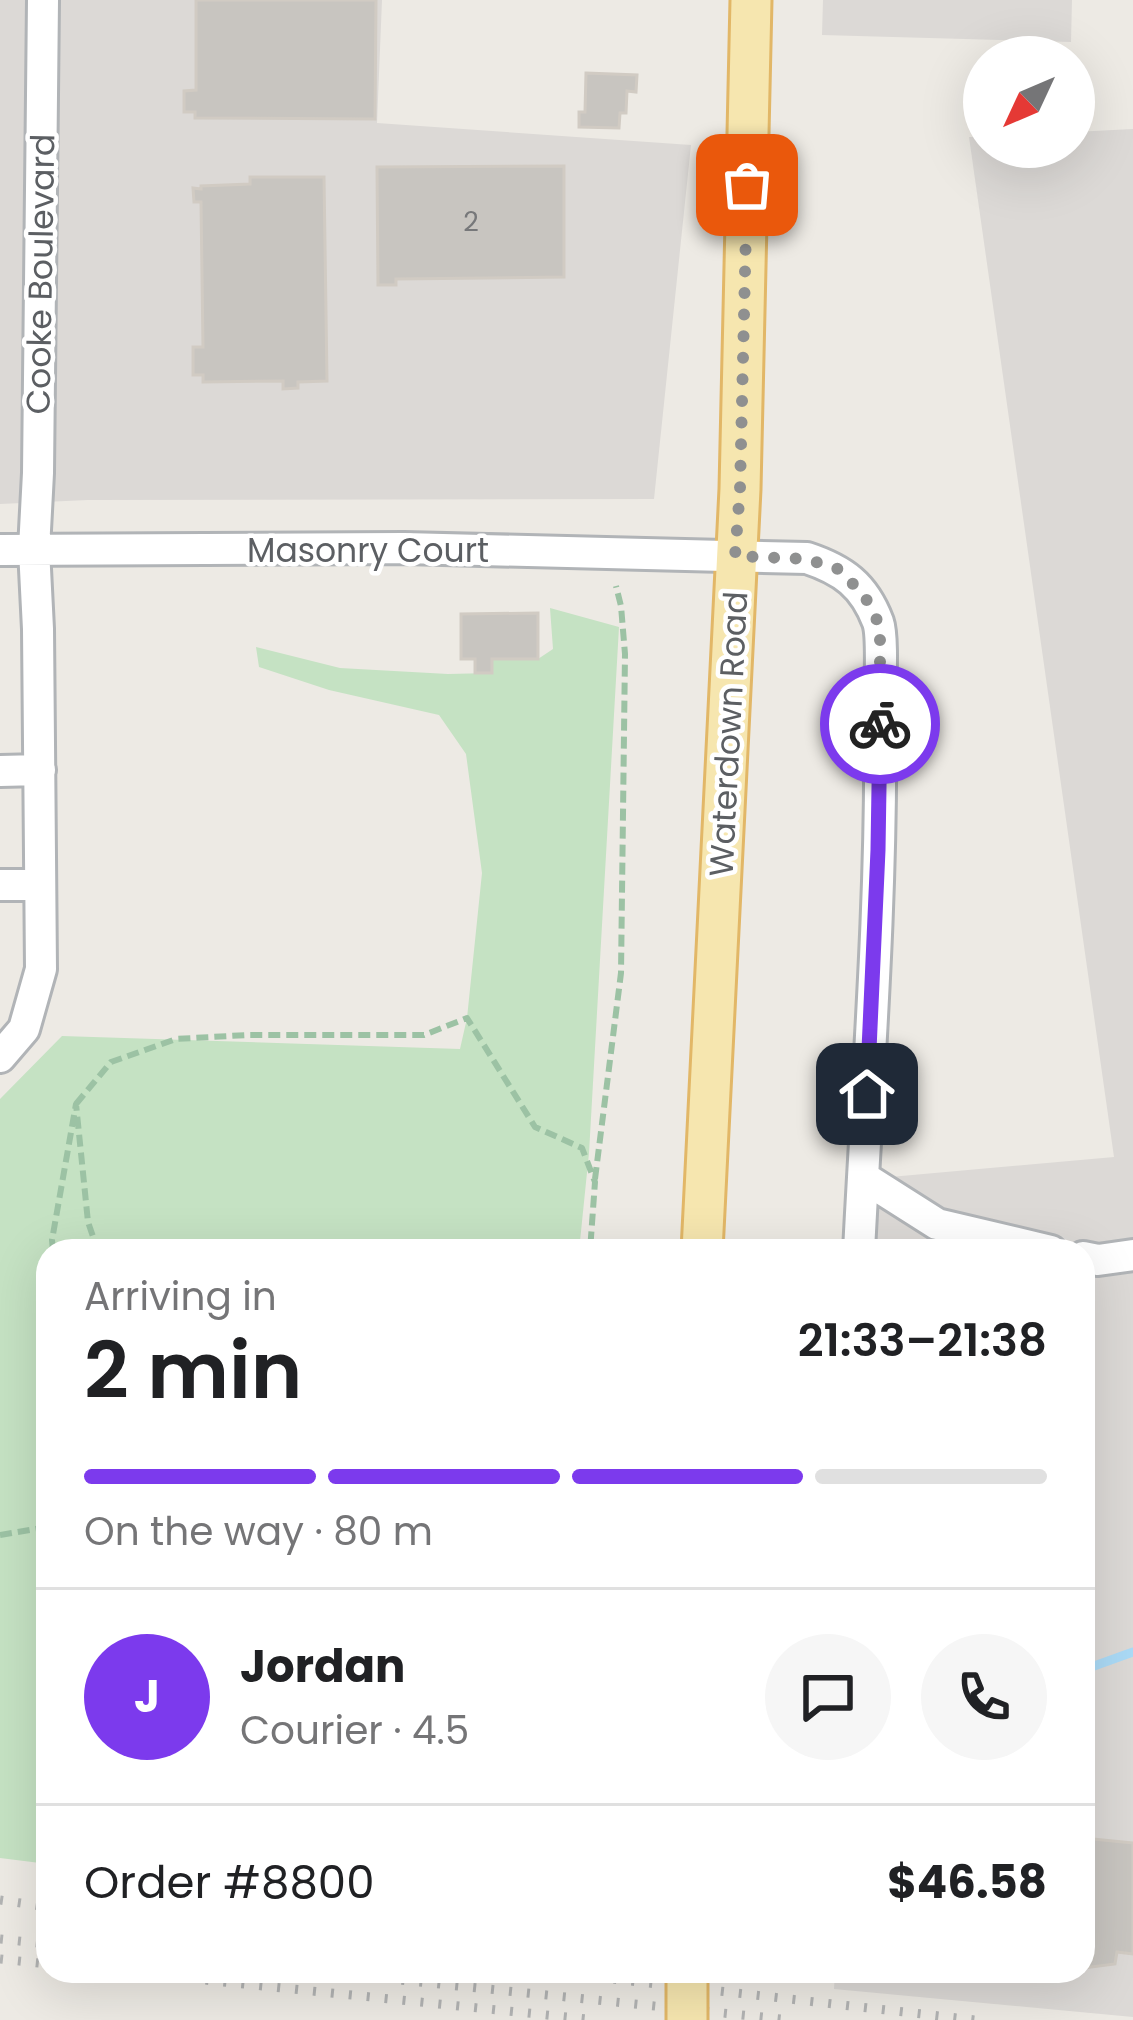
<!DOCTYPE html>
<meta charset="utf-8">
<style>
body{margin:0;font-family:Poppins,sans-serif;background:#f6f6f6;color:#202124;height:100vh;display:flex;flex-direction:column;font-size:45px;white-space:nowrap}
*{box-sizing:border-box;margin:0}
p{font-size:39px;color:#757577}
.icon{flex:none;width:66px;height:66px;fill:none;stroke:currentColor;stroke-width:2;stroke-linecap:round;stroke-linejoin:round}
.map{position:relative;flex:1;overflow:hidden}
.drawer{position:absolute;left:36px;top:1239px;width:1059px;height:744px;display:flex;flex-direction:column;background:#fff;border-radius:36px;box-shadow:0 12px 48px #0002}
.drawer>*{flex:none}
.needle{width:78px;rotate:226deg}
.tools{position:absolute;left:963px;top:36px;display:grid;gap:24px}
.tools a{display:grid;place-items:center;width:132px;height:132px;border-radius:50%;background:#fff;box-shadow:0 12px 48px #0002;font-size:60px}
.pin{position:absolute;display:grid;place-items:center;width:102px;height:102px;color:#fff;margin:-51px;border-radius:24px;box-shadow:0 6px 18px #0006}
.courier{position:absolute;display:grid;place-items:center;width:120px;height:120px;margin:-60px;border:9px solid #7c3aed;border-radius:50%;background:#fff;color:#222;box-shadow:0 3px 15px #0007}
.head em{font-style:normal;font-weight:600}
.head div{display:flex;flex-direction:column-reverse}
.head{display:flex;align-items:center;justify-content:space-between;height:204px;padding:0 48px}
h1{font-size:78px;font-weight:600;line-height:90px}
.bar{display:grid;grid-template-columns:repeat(4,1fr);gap:18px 12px;align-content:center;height:144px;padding:0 48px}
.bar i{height:15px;border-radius:9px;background:#e0e0e0}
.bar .selected{background:#7c3aed}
.bar p{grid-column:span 4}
.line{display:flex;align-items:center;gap:30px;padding:0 48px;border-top:3px solid #e0e0e0}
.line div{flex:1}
.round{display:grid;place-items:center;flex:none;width:126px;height:126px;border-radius:63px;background:#f6f6f6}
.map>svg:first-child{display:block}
</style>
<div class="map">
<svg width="1133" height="2020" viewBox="0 0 1133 2020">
<rect width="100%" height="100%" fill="#edeae4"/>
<path fill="#dcd9d6" d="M0,0H382L377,123L691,145L654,499L88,500L0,504Z
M823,0H1072L1071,42L822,35Z
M1133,129V2017L834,1989L835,1971H1083V1251H865L868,1179L1114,1157L969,137H984V147H1074V132Z"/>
<path fill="#c5e2c3" d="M550,608L619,627L589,1153L579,1251H48V1864L0,1858V1099L62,1036L460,1049L467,1018L482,873L466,754L439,715L329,690L259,667L256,647L340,668L448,674L491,673L492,659H538L553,649Z"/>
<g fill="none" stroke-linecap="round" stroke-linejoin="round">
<path stroke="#abdaf6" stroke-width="9" d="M1083,1670L1133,1652"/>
</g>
<path fill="#c8c5c0" stroke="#d1cbc3" stroke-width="3" d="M196,0H376L375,119L195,118V112H184V91L196,90Z
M586,73L637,75L636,92L627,91L626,113H620L619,128L579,127V112H585Z
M564,166V277L396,279V285H378L377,167Z
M250,177H324L327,381L298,382V388L283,389V381L203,382V375H193V347H203L201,202H194L193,188L201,189V186L250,184Z
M538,613V659H492V673H475V659H461V614Z
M1083,1838L1133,1843V1954L1117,1952L1115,1964L1083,1968Z"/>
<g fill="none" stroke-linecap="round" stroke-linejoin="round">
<g stroke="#b1b4b7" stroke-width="36">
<path id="minor" d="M0,550L404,548L807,558C843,570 864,585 878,622C884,639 879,700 880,722C882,898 868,1075 859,1251
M0,771L40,770
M0,885H40
M0,1057L24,1029L41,969L38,629L34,549L38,473L43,0
M863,1177L937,1224L1051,1251
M1083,1257L1098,1260L1133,1255"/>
</g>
<g stroke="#e2b767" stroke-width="45">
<path id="major" d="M702,1251L740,489L751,0"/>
</g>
<path stroke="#9cc2a4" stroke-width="6" stroke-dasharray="12 6" stroke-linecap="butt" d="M76,1104L111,1062L176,1039L247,1035H424L467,1018L535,1127L582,1148L595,1182L590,1251
M595,1179L621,973L625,654L621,606L616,586
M53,1251L52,1240L76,1104L88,1222L98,1251
M0,1535L48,1527"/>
<use href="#minor" stroke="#fff" stroke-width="30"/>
<use href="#major" stroke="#f6e6af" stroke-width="39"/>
<path stroke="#b2b3b3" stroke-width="9" stroke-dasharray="3 15" stroke-linecap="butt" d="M0,1900L48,1907
M0,1939L48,1944
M0,1959L48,1964
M116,1971L596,2020
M312,1971L791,2020
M542,1971L975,2020"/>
<g stroke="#e2b767" stroke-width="45" stroke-linecap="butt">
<path id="major-bridge" d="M687,2020V1971"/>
</g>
<use href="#major-bridge" stroke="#f6e6af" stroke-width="39"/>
</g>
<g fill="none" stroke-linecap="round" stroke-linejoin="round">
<path stroke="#8f9090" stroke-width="12" stroke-dasharray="0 21.6" d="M747,185L740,489L735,556L807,559L838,569L864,595L880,626V724"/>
<path stroke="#7c3aed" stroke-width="15" d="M867,1094L878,850L880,724"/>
</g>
<g text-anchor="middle" stroke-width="9" stroke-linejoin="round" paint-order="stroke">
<g font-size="27" fill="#77787a">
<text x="471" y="231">2</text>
</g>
<g font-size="33" fill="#5c5f63" stroke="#fff">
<text transform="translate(40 274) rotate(-89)" y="12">Cooke Boulevard</text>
<text x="368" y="562">Masonry Court</text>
<text transform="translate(728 734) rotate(-87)" y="12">Waterdown Road</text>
</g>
</g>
</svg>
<div class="tools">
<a><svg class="needle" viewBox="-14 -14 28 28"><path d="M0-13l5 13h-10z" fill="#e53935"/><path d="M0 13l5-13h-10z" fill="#757577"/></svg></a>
</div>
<div class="pin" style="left:747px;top:185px;background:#ea580c"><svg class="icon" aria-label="bag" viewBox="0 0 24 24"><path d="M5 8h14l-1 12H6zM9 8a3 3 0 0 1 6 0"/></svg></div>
<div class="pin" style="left:867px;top:1094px;background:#1f2937"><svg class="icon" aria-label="home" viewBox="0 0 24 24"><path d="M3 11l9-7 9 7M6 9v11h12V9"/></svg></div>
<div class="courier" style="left:880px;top:724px"><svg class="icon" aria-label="bike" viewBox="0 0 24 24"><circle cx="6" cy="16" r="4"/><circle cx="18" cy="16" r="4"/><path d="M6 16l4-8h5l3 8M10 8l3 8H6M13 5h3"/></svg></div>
<section class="drawer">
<div class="head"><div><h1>2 min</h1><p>Arriving in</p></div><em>21:33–21:38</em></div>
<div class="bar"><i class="selected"></i><i class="selected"></i><i class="selected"></i><i></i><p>On the way · 80 m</p></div>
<div class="line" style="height:216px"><b class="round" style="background:#7c3aed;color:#fff">J</b><div><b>Jordan</b><p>Courier · 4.5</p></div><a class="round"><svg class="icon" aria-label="chat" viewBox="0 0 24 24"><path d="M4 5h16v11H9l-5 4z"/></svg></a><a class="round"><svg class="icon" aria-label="phone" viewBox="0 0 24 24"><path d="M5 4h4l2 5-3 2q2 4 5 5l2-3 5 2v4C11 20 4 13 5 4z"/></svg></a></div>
<div class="line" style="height:156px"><div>Order #8800</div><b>$46.58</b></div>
</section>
</div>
